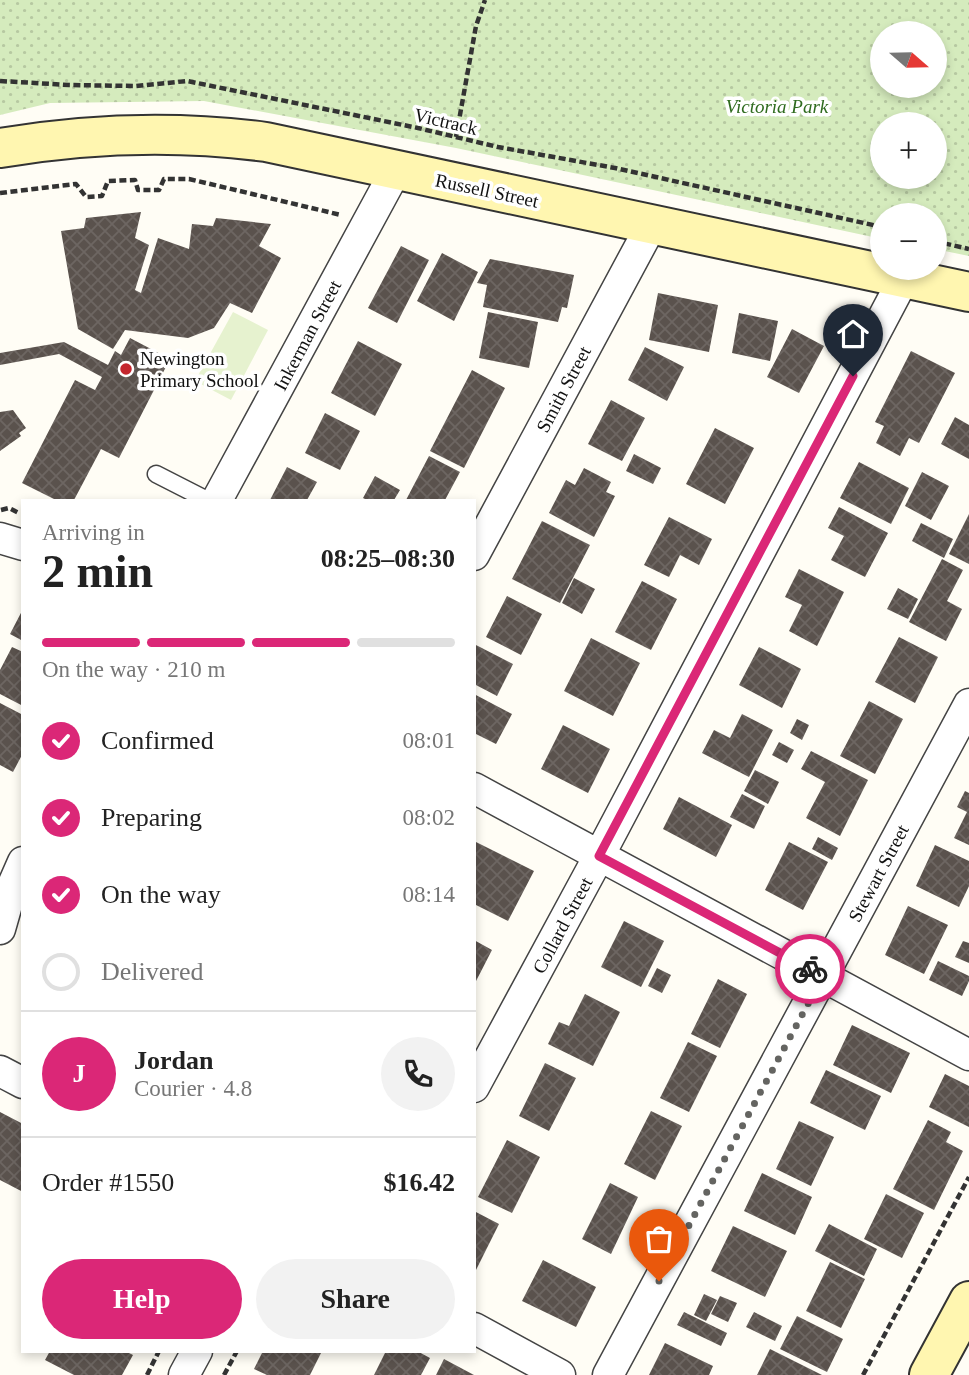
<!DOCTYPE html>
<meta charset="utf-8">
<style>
body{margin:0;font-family:"Times New Roman",serif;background:#f2f2f2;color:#222;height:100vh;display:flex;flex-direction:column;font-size:26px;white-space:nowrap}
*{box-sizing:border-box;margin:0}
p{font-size:23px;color:#767676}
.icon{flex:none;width:38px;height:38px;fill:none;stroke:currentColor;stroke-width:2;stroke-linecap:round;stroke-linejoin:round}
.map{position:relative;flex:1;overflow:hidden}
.panel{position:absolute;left:21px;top:499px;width:455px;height:854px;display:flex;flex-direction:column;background:#fff;border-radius:0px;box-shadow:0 4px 10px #0003}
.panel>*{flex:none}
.needle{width:46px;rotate:110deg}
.controls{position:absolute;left:870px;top:21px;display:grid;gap:14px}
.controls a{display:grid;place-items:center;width:77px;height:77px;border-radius:50%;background:#fff;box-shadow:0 4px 10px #0003;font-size:35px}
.pin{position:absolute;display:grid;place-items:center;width:60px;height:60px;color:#fff;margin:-72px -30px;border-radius:50% 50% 50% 0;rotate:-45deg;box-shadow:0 0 7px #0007}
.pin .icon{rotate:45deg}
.courier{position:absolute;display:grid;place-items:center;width:70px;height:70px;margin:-35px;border:5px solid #db2777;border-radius:50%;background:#fff;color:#222;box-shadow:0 2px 9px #0007}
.headline em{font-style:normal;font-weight:600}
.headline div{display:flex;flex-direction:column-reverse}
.headline{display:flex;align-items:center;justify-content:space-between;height:119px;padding:0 21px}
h1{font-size:46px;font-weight:600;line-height:52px}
.bar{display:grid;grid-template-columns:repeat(4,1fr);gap:10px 7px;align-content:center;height:84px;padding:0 21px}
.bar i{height:9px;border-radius:5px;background:#e0e0e0}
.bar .on{background:#db2777}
.bar p{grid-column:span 4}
.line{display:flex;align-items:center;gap:18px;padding:0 21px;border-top:2px solid #e0e0e0}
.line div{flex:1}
.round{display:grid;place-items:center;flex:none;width:74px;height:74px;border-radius:37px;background:#f2f2f2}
ol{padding:0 21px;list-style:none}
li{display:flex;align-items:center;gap:21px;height:77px}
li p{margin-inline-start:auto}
li .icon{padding:7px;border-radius:50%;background:#db2777;color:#fff;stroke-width:4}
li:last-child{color:#767676}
li i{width:38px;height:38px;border:4px solid #e0e0e0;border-radius:50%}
.button{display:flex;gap:14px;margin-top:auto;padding:14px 21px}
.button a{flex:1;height:80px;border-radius:42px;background:#db2777;color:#fff;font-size:28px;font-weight:600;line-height:80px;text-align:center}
.button a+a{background:#f2f2f2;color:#222}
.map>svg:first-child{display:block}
</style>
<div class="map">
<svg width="969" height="1375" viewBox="0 0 969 1375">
<defs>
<pattern id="park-dots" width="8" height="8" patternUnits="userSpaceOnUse" patternTransform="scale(1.75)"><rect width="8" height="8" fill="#d5ebbd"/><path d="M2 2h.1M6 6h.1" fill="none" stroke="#b6c8a1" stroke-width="1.8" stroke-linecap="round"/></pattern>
<pattern id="building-cross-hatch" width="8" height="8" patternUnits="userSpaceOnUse" patternTransform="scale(1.75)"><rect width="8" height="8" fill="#5a524d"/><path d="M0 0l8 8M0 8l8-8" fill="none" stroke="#6d6662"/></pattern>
</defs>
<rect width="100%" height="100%" fill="#fffdf5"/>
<path fill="url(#park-dots)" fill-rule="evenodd" d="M0,0H969V256L935,249L934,215H882V239L456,148L204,101L50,103L0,115ZM882,33H934V86H882ZM882,124H934V177H882Z"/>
<path fill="#e6f2cf" d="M233,312L268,330L231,400L195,381Z"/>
<path fill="url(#building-cross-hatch)" d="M141,212L135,238L149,245L135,290L141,293L158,238L189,249L192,224L213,226L216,218L271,224L259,246L281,258L252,313L230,303L214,328L188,338L125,330L113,349L78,329L61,231L84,228L86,218Z
M401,246L429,260L397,323L368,308Z
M442,253L478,272L454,321L417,301Z
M490,259L574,275L567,308L562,307L558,322L483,307L487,285L477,283Z
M658,293L718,305L709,352L649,340Z
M488,312L538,322L529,368L479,358Z
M739,313L778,321L770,361L732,353Z
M792,329L824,346L799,393L767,377Z
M130,338L170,359L119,458L101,449L74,500H56L22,483L75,380L95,390L102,377L59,354L0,365V353L64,342L108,365L115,351L121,355Z
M358,341L402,364L375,416L331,393Z
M645,347L684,367L667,401L628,380Z
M911,351L955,373L919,443L909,438L900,456L876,443L884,426L875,422Z
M472,370L505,388L464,468L430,451Z
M611,400L645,418L622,461L588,444Z
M13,410L26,428L19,433L21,436L0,451V412Z
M325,413L360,431L340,470L305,453Z
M955,417L969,425V459L941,444Z
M715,428L754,448L725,504L686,484Z
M634,454L661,468L653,484L626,471Z
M429,456L460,472L445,500H406Z
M859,462L909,488L891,524L840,498Z
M287,467L317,482L307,500H270Z
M584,468L611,482L606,492L615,496L594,537L549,513L566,480L575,485Z
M922,472L949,486L931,520L905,506Z
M375,476L400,490L394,500H367L363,498Z
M839,507L888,533L865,577L831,560L844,536L828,528Z
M969,514V564L949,554Z
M669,517L712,539L699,565L680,555L669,577L644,565Z
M542,521L590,545L560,603L512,579Z
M921,523L953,539L944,558L912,541Z
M942,559L963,570L947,601L962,609L946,641L909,622Z
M799,569L844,592L817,646L789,631L802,605L785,597Z
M574,578L595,589L582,614L562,603Z
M642,581L677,599L651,650L615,632Z
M898,588L918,599L908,619L887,609Z
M507,596L542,614L521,655L486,637Z
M23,609V641L10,634Z
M899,637L938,657L915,703L875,682Z
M591,638L640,663L613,716L564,691Z
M476,645L513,664L497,696L474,684Z
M12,647L23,652V706L0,694V670Z
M759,647L801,669L782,708L739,685Z
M474,694L512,714L496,744L474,733Z
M869,701L903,719L875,774L840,756Z
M0,703L23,715V753L13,772L0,765Z
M742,714L773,730L749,777L702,753L714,730L730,738Z
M797,719L809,725L802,740L790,733Z
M563,725L610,749L588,793L541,769Z
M779,742L794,750L787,763L772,755Z
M811,751L868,780L840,836L806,818L825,782L801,769Z
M755,770L779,782L768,804L744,791Z
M965,791L969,793V845L954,838L967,812L957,807Z
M742,794L765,806L754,829L730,817Z
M679,797L732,825L716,857L663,829Z
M818,837L838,848L832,860L812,849Z
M474,841L534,871L508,921L474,904Z
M789,842L828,862L803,910L765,890Z
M935,845L969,861V886L959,907L916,886Z
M908,906L948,925L924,974L885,955Z
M624,921L664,941L641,987L601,967Z
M474,940L492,950L474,985Z
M963,941L969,943V963L955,957Z
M938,961L969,976V981L962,996L929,980Z
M657,968L671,975L662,993L648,986Z
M718,979L747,994L720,1048L691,1034Z
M585,994L620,1012L593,1066L548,1044L559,1022L569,1026Z
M852,1025L910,1053L891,1093L833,1065Z
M688,1042L717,1056L689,1112L660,1098Z
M545,1063L576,1078L549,1131L519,1116Z
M826,1070L881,1096L865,1130L810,1103Z
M945,1074L969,1086V1127L929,1107Z
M651,1111L682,1126L655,1180L624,1164Z
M0,1112L23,1124V1192L0,1180Z
M928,1120L951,1132L946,1142L963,1151L934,1210L893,1189Z
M799,1121L834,1137L811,1186L776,1169Z
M507,1140L540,1157L512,1213L478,1197Z
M762,1173L812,1197L795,1235L744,1211Z
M610,1183L638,1197L611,1254L582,1239Z
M886,1194L924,1213L902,1258L864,1239Z
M474,1211L499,1224L474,1274Z
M829,1224L877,1249L864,1276L815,1251Z
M733,1226L787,1251L765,1297L711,1271Z
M543,1260L596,1287L576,1327L522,1301Z
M830,1262L865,1279L841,1328L806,1311Z
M704,1294L717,1300L706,1321L694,1315Z
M720,1296L737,1303L728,1322L711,1314Z
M684,1312L727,1333L721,1346L677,1325Z
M754,1312L782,1326L775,1341L746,1327Z
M797,1316L843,1339L827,1372L780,1349Z
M665,1343L713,1366L709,1375H649Z
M770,1349L822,1375H757Z
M50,1351H125L133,1355L122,1375H74L45,1360Z
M263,1351H322L310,1375H267L254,1369Z
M386,1351H417L430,1358L421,1375H374Z
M444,1359L474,1375H436Z"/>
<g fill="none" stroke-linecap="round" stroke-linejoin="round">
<g stroke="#444" stroke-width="19">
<path id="lane" d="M156,474L207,500"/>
</g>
<g stroke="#444" stroke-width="33">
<path id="street" d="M217,500L396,170
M0,538L23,545
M474,555L652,224
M474,788L969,1055
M0,929L12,887L23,862
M0,1071L23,1083
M474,1087L599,856L903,280
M474,1328L560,1375
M184,1375L197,1351
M608,1375L969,704"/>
</g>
<g stroke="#333" stroke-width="42">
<path id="secondary" d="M0,148C89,133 176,130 266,142L969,292
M929,1375L969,1301"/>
</g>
<path stroke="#333" stroke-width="4.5" stroke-dasharray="7 3.5" stroke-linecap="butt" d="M0,81L69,85L136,86L187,81L418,128L498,147L615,168L882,227
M456,137L476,26L485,0
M0,193L76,184L86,197L102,196L108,181L135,180L138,190H159L164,179H189L341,215
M934,241L969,249
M1,510L9,508L19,513
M147,1375L159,1351
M224,1375L237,1351
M863,1375L969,1177"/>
<use href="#lane" stroke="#fff" stroke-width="16"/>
<use href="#street" stroke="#fff" stroke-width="30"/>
<use href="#secondary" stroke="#fff6b0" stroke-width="38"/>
</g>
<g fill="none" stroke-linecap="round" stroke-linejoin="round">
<path stroke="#646461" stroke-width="7" stroke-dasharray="0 12.6" d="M659,1281L823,976L810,969"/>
<path stroke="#db2777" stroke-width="9" d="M810,969L599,856L853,376"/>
</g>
<circle fill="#c4262e" stroke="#fff" stroke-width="2.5" cx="126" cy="369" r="7"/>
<g text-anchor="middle" stroke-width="7" stroke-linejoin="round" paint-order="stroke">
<g font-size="19" font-style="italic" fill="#2f6b1f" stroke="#fff">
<text x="777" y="113">Victoria Park</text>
</g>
<g font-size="19" fill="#111" stroke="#fff">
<text transform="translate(446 121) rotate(13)" y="7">Victrack</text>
<text transform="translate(487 190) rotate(12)" y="7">Russell Street</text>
<text transform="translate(307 335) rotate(-62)" y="7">Inkerman Street</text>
<text transform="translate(563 389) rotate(-62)" y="7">Smith Street</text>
<text transform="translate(878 873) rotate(-62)" y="7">Stewart Street</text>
<text transform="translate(562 925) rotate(-62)" y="7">Collard Street</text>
</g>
<g font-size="19" fill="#111" stroke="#fff" text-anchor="start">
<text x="140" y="365">Newington<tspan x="140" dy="22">Primary School</tspan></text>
</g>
</g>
</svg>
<div class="controls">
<a><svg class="needle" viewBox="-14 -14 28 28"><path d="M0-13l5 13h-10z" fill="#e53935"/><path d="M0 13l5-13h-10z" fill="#767676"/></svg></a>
<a>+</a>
<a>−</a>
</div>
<div class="pin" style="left:659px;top:1281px;background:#ea580c"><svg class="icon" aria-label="bag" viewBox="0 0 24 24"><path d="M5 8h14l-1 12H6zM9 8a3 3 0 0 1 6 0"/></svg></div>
<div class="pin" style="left:853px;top:376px;background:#1f2937"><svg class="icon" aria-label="home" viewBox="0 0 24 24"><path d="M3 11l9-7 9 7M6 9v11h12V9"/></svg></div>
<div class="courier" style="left:810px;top:969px"><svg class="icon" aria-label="bike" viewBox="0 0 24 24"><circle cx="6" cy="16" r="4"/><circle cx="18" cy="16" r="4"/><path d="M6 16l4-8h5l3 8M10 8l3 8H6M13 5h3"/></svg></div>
<section class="panel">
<div class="headline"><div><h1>2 min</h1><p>Arriving in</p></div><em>08:25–08:30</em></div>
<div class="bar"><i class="on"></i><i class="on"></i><i class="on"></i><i></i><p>On the way · 210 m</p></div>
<ol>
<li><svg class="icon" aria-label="check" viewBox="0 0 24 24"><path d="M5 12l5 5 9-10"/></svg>Confirmed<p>08:01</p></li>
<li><svg class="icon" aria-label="check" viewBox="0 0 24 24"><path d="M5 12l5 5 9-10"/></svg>Preparing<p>08:02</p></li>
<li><svg class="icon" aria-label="check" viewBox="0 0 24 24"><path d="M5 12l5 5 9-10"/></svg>On the way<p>08:14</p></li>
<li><i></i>Delivered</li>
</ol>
<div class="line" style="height:126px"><b class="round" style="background:#db2777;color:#fff">J</b><div><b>Jordan</b><p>Courier · 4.8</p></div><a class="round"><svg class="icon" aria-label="phone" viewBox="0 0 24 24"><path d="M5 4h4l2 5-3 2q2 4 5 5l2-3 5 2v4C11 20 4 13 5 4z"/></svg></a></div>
<div class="line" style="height:91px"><div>Order #1550</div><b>$16.42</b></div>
<div class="button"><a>Help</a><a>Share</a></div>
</section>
</div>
